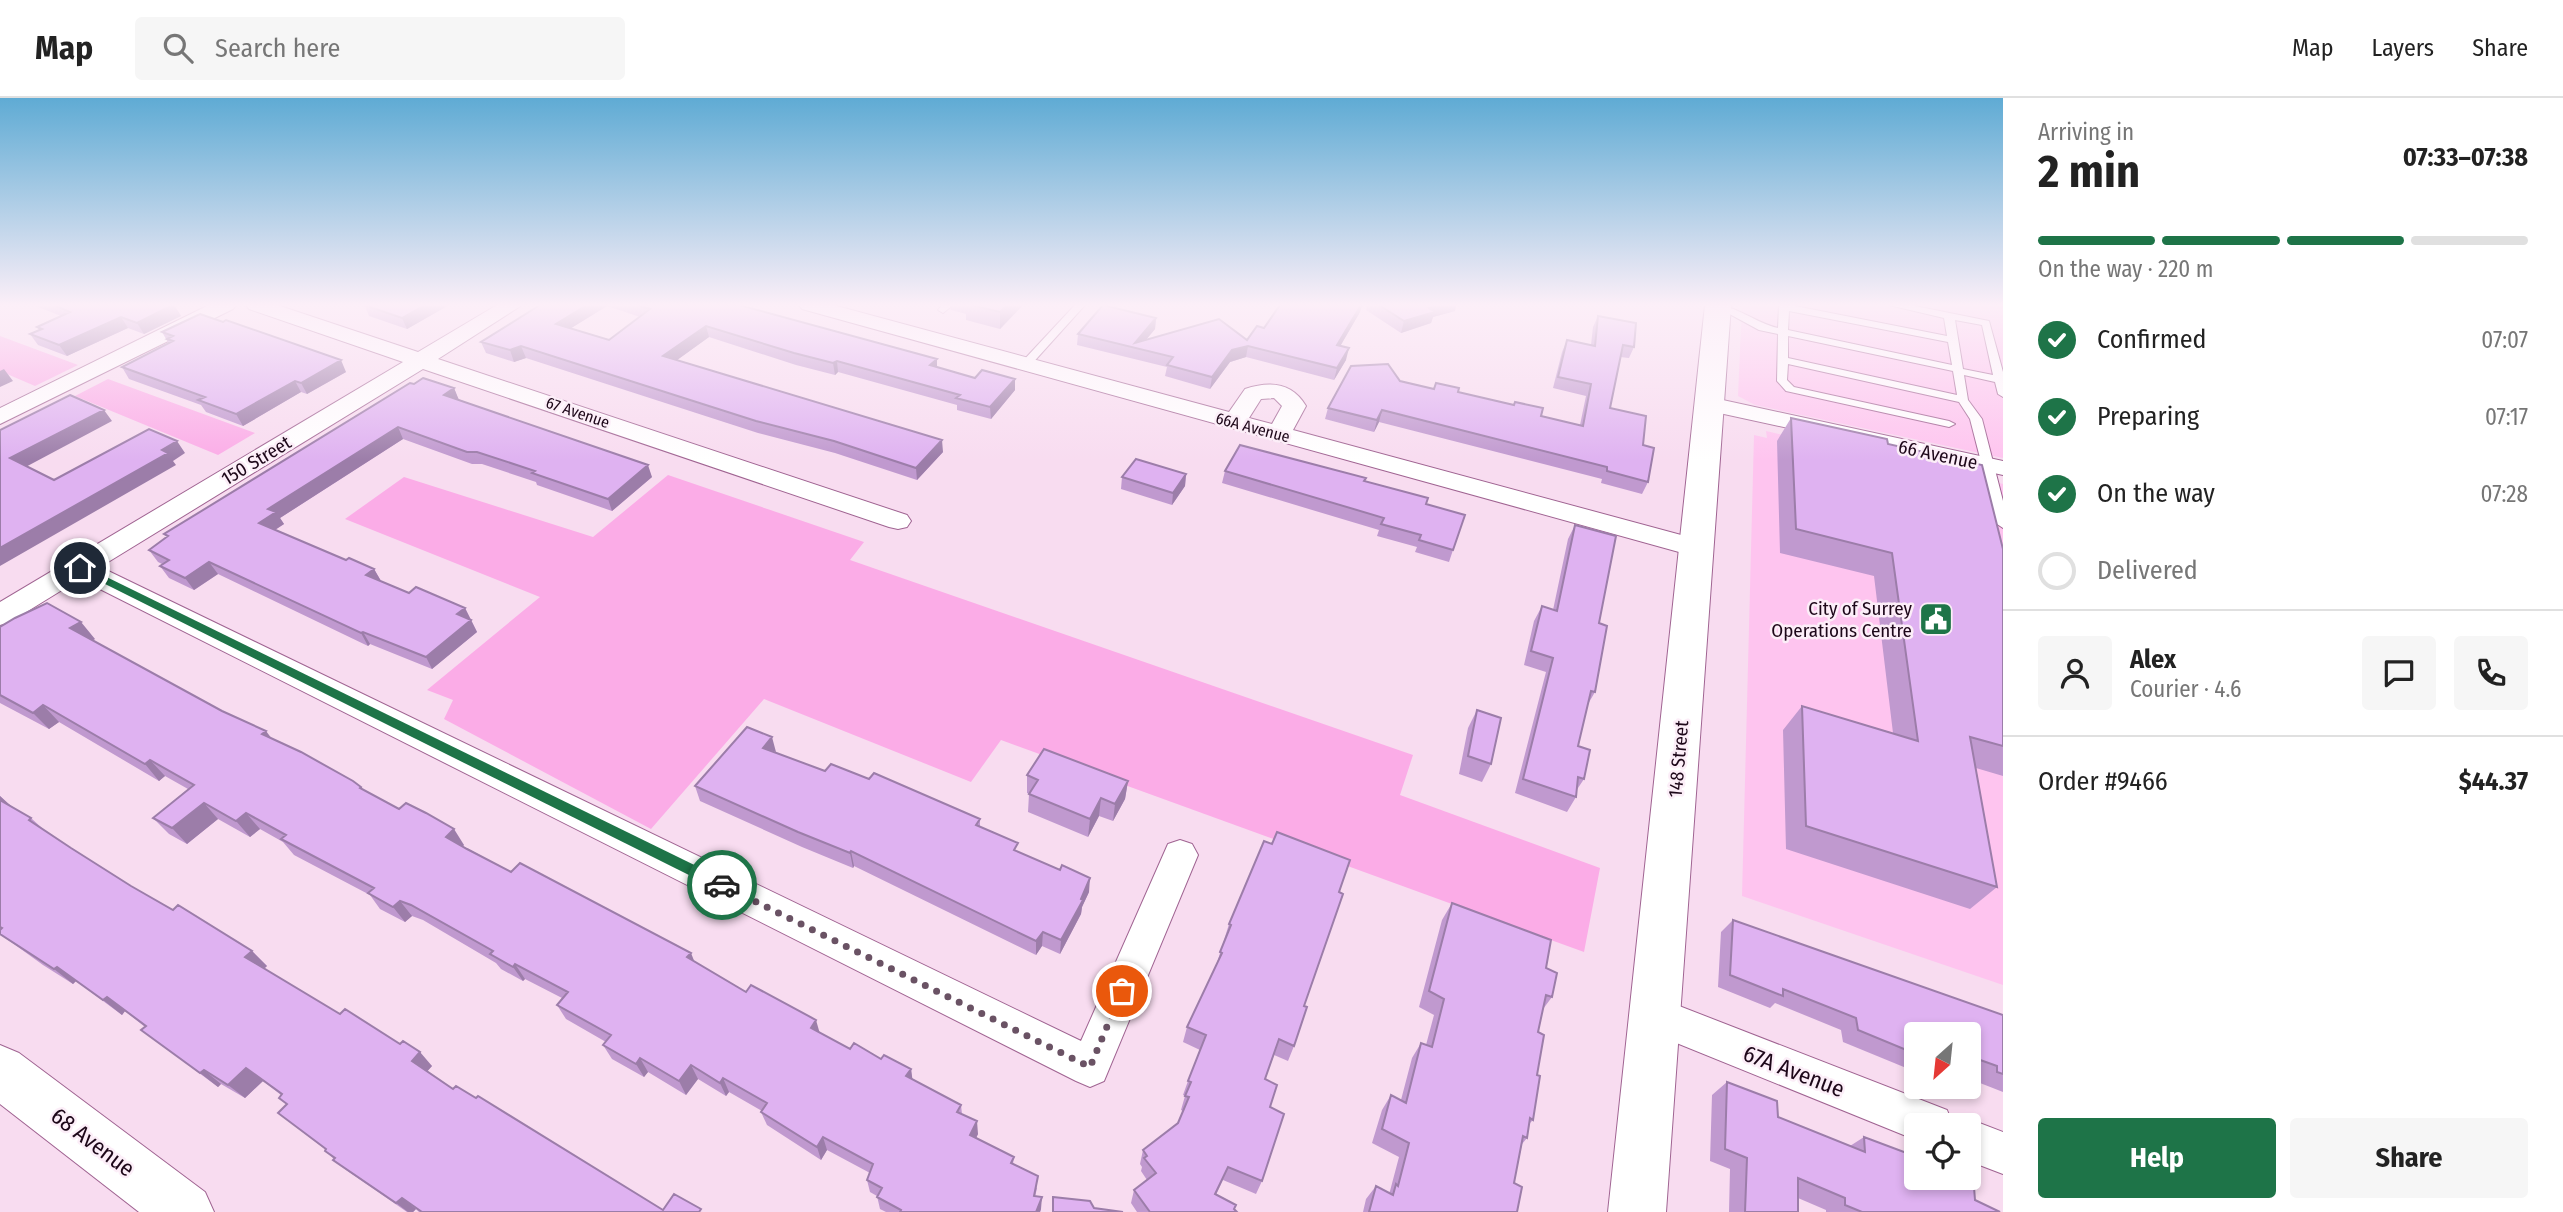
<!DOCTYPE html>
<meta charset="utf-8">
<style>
body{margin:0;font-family:"Fira Sans Condensed",sans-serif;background:#f6f6f6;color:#222;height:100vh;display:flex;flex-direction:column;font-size:26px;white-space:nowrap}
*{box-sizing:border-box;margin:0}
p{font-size:23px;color:#767676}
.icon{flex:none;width:38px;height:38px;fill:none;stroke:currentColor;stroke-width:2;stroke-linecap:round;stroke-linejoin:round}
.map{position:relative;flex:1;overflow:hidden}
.side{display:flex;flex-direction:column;background:#fff;width:560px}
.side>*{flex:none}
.needle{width:46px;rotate:207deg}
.controls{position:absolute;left:1904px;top:924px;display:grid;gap:14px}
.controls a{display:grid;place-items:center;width:77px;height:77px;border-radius:7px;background:#fff;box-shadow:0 4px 10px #0003;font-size:35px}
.pin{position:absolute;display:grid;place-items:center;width:60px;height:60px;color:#fff;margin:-30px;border:4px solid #fff;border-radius:50%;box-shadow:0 2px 7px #0007}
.courier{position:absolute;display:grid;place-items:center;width:70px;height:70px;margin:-35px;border:5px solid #1e7448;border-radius:50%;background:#fff;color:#222;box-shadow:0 2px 9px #0007}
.summary em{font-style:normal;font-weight:700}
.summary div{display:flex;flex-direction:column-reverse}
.summary{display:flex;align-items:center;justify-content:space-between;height:119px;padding:0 35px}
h1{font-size:46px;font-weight:700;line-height:52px}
.bar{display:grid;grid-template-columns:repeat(4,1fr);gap:10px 7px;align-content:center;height:84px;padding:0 35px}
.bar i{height:9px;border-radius:5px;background:#e0e0e0}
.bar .selected{background:#1e7448}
.bar p{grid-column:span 4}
.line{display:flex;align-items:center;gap:18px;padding:0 35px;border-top:2px solid #e0e0e0}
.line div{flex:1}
.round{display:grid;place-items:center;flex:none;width:74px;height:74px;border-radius:7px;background:#f6f6f6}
ol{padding:0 35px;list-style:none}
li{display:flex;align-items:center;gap:21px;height:77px}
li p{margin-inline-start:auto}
li .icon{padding:7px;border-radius:50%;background:#1e7448;color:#fff;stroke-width:4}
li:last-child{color:#767676}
li i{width:38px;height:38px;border:4px solid #e0e0e0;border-radius:50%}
.primary-button{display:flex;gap:14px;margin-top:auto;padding:14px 35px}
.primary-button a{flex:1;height:80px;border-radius:7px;background:#1e7448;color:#fff;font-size:28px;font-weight:700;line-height:80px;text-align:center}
.primary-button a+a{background:#f6f6f6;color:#222}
header{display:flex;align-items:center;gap:42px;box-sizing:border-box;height:98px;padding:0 35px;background:#fff;border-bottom:2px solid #e0e0e0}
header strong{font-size:33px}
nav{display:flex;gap:38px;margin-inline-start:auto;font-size:24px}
.search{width:490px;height:63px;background:#f6f6f6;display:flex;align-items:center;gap:18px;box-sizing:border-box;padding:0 24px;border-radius:7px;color:#767676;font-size:26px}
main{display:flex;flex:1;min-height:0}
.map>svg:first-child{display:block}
</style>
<header>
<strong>Map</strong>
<div class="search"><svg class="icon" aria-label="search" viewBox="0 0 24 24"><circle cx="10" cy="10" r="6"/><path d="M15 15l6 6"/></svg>Search here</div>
<nav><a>Map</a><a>Layers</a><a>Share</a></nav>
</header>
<main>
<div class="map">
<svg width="2003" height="1114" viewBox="0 0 2003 1114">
<rect width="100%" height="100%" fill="#f8dcf0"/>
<path fill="#fec4ef" d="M1742,207H2003V360L1755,307L1738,298Z
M1766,333L2003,386V887L1742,798L1754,337L1767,340Z"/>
<path fill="#fbace7" d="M0,238L78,267L35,288L0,273Z
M108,281L255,335L218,357L75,298Z
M668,377L864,444L850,462L1413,657L1400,697L1600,770L1584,854L1001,642L971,684L764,601L651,731L444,621L453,602L427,592L540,499L345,421L404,379L593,439Z"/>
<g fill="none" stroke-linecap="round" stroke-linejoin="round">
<g stroke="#a06492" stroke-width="2">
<path id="lane" d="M942,207H953L943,215L938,212Z
M1075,207H1085L1029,269H1021V265Z
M1713,207C1737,207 1755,225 1778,230L1779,207H1790L1947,238L1944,220L1889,207H1910L1989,223L2003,274V299L1998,296L1995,284L1964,277L1968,302L1982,321L2003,403V430L1997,426L1970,321L1959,304L1788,266L1787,282L1794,289L1949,323L1955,326L1949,329L1786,293L1777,283L1778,236L1759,232ZM1789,213L1948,244L1952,267L1788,232ZM1955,222L1982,227L1993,277L1963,271ZM1788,238L1953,273L1957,297L1788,260Z"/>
</g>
<g stroke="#a06492" stroke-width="2">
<path id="street" d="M209,207H236L233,211L0,326V310Z
M246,207H277L418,254L497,207H522L438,261L907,417L911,423L907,429L898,431L889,429L423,271L100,469L1081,943L1168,746L1180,742L1192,746L1198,757L1104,983L1090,989L1076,983L80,481L10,524L0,527V504L403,264L249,211Z
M799,207H833L1229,314L1245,291C1269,283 1292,284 1306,308L1293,332L1707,444L1710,450L1707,456L1697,459L802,211ZM1274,300L1282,308L1272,326L1249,320L1261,301Z
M1709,299L2003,363V377L1701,311L1697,306L1701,301Z
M1656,899L1947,1012L1953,1027H1916V1042L1642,931L1636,918L1642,905Z
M1969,1021L2003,1034V1076L1969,1063V1027H1954Z"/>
</g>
<g stroke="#a06492" stroke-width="2">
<path id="secondary" d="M1705,207H1731L1666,1114H1608Z
M0,947L19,955L205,1094L214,1114H139L0,1006Z"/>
</g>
<use href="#lane" fill="#fff" fill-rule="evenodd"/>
<use href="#street" fill="#fff" fill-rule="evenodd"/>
<use href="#secondary" fill="#fff" fill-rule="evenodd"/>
</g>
<path fill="#c099cf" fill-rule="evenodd" d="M33,207H174L181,218L144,236L128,230L67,258L38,247L30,236L39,232L37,229L61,218Z
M361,207H449L407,231L369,218L365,208Z
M540,207H739L937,261V269L1015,292L991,321L957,312V307L838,274L835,277L796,267L709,239L677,262L943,354L917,382L835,355L758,335L526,260L514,264L486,255L481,244ZM607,208L640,219L609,242L571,230Z
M950,207H1023L1000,231L966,222V216L951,212Z
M1280,207H1362L1360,214L1340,248L1346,262L1334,282L1246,259L1230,264L1210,291L1165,278L1167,269L1077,247L1078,236L1156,220L1155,231L1146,242H1247L1264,230Z
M1367,207H1456L1455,213L1433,219L1431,225L1401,235L1366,212Z
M1598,218L1634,249L1629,260L1620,259L1610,310L1643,347L1648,384L1642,396L1601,385L1602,381L1379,324L1374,334L1325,321L1328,310L1400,283L1434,291L1458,294L1541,318L1580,327L1586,298L1553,290L1562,254L1567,242L1591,247L1593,229Z
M162,234L346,274L307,296L301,294L243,328L206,314L201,307L129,281L122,269L169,246Z
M414,286L454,290L458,301L652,379L612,413L537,387L536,384L482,366H472L403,341L280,420L284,426L275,432L346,462L374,471L381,483L409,495L465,510L477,534L432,571L370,546L368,548L218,476L194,492L169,480L160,468L162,466L158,464L149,452L167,439L164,436Z
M1791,320L1888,346L2003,451V678L1976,670L1997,789L1970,811L1786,751L1783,632L1802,608L1893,635L1874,478L1780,455L1777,343Z
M1225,373L1365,383L1426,406L1453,452L1449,464L1415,454L1417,449L1377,438L1379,432L1222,385Z
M1186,376L1185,388L1172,407L1121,391L1122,379Z
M1575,427L1599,525L1595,594L1588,606L1578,648L1584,681L1576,693V699L1567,714L1515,695L1546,574L1524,567L1534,523L1542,508L1553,512L1568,441Z
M0,529L95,541L92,542L464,747L463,748L511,774L694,863L746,894L850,951L911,971L912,982L961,1007L962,1016L978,1036L976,1040L1014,1059L1013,1066L1037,1090L1035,1099L1041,1111L1040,1114H886L880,1111L877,1098L870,1094L867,1082L870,1075L827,1052L821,1062L767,1027L761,1014L762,1013L729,994L726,998L698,981L686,997L648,974L644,979L612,961L603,947L606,944L566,921L557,907L562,900L525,881L523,883L501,871L496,865L423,822L412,818L405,824L380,811L370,797L294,757L283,744L260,731L250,739L218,721L187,746L169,736L153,720L188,691L165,678L159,683L59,624L49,631L0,605Z
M1477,612L1491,666L1482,684L1459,676L1468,630Z
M776,655L825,673L869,681L980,721V729L1018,754L1089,794L1082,809L1081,816L1060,856L1042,848L1036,857L854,768L853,770L802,749L700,703L695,688Z
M1027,677L1128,683L1125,701L1113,723L1099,718L1088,739L1028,714L1029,696L1027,695Z
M0,698L12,709L31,720L43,731L71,750L131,788L173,812L252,853L267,868L264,871L340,916L432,968L427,973L453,991L663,1112L703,1114H419L416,1111L413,1114H407L349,1074L333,1062L334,1061L325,1053L326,1052L278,1015L287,1007L281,997L263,983L245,1000L221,986L218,989L141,932L145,929L125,913L122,917L76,883L73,886L43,867L0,836Z
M1339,794L1304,908L1294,948L1288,963L1274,957L1265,981L1270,1009L1262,1083L1256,1096L1223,1082L1216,1097L1237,1114H1137L1131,1105L1134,1092L1147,1082L1141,1073L1142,1069L1140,1066L1143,1052L1178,1025L1183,1013L1181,1012L1185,998L1183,997L1188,983L1200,952L1183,944L1187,929L1216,868L1229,826Z
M1452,805L1546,870L1552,899L1543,911L1538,934L1537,977L1533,1022L1529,1026L1527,1040L1522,1046L1514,1085L1517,1114H1363L1366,1101L1376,1088L1389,1095L1390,1093L1399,1059L1372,1045L1382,1012L1391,997L1401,1002L1412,960L1421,945L1426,947L1434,917L1419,909L1442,822Z
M1733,822L2003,917V994L1980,985L1979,980L1969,976V936H1916V974L1843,944L1841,932L1775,905L1770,910L1718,889L1721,834Z
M1727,984L1778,1019L1850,1048L1864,1039L1913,1064L1975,1102L2000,1114H1826V1112L1798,1100V1114H1729L1730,1071L1710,1063L1712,997Z"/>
<path fill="#9c7da9" d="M173,207H174L181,218L144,236L137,225Z
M425,207H449L407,231L402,220Z
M587,207H607V208L560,237L556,226Z
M1007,207H1023L1000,231V214Z
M1361,207H1362L1360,214L1334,259L1337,247Z
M1440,207H1456L1455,213L1433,219L1431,225L1401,235L1404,223L1429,210Z
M121,219L128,230L67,258L59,247Z
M1156,220L1155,231L1139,250L1135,245Z
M706,228L709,239L666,270L663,258Z
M521,248L526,260L514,264L510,252Z
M1248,248L1246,259L1230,264L1210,291L1212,279L1232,252Z
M1349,250L1346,262L1334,282L1337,270Z
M937,261V272L930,267Z
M341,262L346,274L307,296L301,285Z
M837,263L838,274L835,277L833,265Z
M4,271L13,283L0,289V273Z
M1015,281V292L991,321L990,309Z
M295,283L301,294L243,328L236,316Z
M454,290L459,302L444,297Z
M104,312L112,323L20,372L10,360Z
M1382,312L1379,324L1374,334L1377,322Z
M398,329L403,341L280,420L284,426L267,437L259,425L268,411Z
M942,342L943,354L917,382L916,370Z
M177,343L185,355L173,363L176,367L0,468V450Z
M648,367L652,379L612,413L608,401Z
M1186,376L1185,388L1172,407L1173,395Z
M209,464L218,476L194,492L185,480Z
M374,471L381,483L366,477Z
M465,510L477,534L432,571L426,559L457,516Z
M81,524L95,541L85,547L70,530Z
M363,534L370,546L368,548L361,535Z
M43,607L59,624L49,631L33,615Z
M266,633L278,649L262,636Z
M772,639L776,654L763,650Z
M150,662L165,678L159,683L145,666Z
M1128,683L1125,701L1113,723L1115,706Z
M0,698L12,709L0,706Z
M1101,700L1099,718L1088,739L1090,721Z
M204,705L218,721L187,746L172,730Z
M246,715L260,731L250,739L236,723Z
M454,731L464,747L456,755L446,739Z
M851,753L854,768L853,770L850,755Z
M1090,780L1089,794L1082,809L1081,816L1060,856L1061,842Z
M400,803L412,818L405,824L393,809Z
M1043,834L1042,848L1036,857V843Z
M252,853L267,868L260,874L245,859Z
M691,855L697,870L687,859Z
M515,866L525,881L523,883L513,869Z
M57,869L76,883L73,886L54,871Z
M107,899L125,913L122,917L103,902Z
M816,922L820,936L811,930Z
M420,954L432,968L425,976L412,963Z
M640,960L648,974L644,979L636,966Z
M691,967L698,981L686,997L679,983Z
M246,970L263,983L245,1000L228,987Z
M911,971L913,985L906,978Z
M204,972L221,986L218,989L200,975Z
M723,980L729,994L726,998L720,985Z
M977,1023L978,1036L971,1050L970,1037Z
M823,1039L827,1052L821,1062L817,1049Z
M1042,1099L1041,1111L1040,1114H1036Z
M402,1100L416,1111L413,1114H408L396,1105Z"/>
<path fill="#dfb2f1" stroke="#9c7da9" stroke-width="2" d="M54,207H173L137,225L121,219L59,247L30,236L42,231L37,229L70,214Z
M364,207H425L402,220Z
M540,207H587L556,226L609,242L650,211L637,207H739L937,261L930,267L975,280L982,272L1015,281L990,309L956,300L960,297L837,263L833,265L794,255L706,228L663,258L942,342L916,370L834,343L756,323L521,248L510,252L481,244Z
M971,207H1007L1000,214Z
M1103,207L1156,220L1135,245L1219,221L1247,242L1257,228L1264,230L1280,207H1361L1337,247L1349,250L1337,270L1248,248L1232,252L1212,279L1167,267L1173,259L1078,236Z
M1379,207H1440L1429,210L1435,214L1404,223Z
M200,216L223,224L226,222L341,262L301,285L295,283L236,316L198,302L205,299L122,269L173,243L167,241L173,238L162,234Z
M1598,218L1636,225L1634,249L1623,247L1610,310L1646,318L1643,347L1654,350L1648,384L1607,373V369L1382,312L1377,322L1328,310L1351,268L1388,266L1400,283L1434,291L1436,285L1459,290L1458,294L1514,307L1515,304L1543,310L1541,318L1583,328L1591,286L1558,279L1567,242L1595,248Z
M423,280L454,290L444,297L648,367L608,401L532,375L535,373L477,354H467L398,329L268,411L276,414L259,425L346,462L349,460L374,471L366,477L409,495L416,489L465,510L457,516L471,522L426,559L363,534L361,535L209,464L185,480L160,468L169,462L149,452L168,438L164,436L410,285L414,286Z
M70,297L104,312L10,360L54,382L149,331L177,343L162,352L168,355L0,450V332Z
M1791,320L1887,341L1888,346L1982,367L2003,451V648L1970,639L1997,789L1806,728L1802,608L1918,643L1892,455L1796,431Z
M1240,347L1366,380L1364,383L1428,400L1426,406L1465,417L1453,452L1419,442L1421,437L1381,426L1384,420L1225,373Z
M1136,361L1186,376L1173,395L1122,379Z
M1575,427L1616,438L1599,525L1607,528L1595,594L1591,593L1578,648L1590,652L1584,681L1578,679L1576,699L1523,681L1553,560L1531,553L1542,508L1557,513Z
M47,505L81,524L70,530L222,613L266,633L262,636L301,654L353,683L361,689L360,690L399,711L406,705L426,715L454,731L446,739L467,751L511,774L520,765L691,855L687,859L746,894L751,887L816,922L811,930L850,951L854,945L881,961L884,957L911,971L906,978L961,1007L957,1014L977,1023L970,1037L1014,1059L1011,1065L1038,1078L1034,1098L1042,1099L1036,1114H900L901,1112L877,1099L882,1090L867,1082L873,1066L823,1039L817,1049L761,1014L767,1005L723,980L720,985L691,967L679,983L640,960L636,966L603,947L611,937L557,907L568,894L515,866L513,869L490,856L493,853L411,807L400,803L393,809L368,795L374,790L281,741L286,737L246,715L236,723L204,705L172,730L153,720L194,687L150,662L145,666L43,607L33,615L0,597V529L15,520Z
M1477,612L1501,620L1491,666L1468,658Z
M747,629L772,639L763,650L825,673L831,666L869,681L874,675L980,721L976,727L1018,745L1014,752L1060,772L1062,767L1090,780L1081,801L1083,802L1061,842L1043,834L1036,843L851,753L850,755L798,734L695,688Z
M1044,651L1128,683L1115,706L1101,700L1090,721L1029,696L1038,682L1027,677Z
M0,702L31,720L29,722L71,750L131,788L173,812L178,807L252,853L245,859L340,916L345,911L400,946L403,943L420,954L412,963L453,991L456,988L476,1000L478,998L663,1112L674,1096L701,1111L699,1114H422L402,1100L396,1105L333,1062L335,1060L325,1053L326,1051L278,1015L287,1006L279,1000L282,996L246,970L228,987L204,972L200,975L141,932L146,928L107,899L103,902L57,869L54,871L0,836V832L2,830L0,829Z
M1277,734L1350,762L1339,794L1343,796L1304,908L1307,909L1294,948L1279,941L1265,981L1277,987L1270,1009L1284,1016L1262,1083L1228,1069L1215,1096L1236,1107L1234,1111L1237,1114H1150L1134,1092L1156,1075L1144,1060L1147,1058L1143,1052L1178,1025L1189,999L1185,998L1191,984L1188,983L1206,937L1187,929L1222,855L1220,854L1231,827L1229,826L1264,743L1272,746Z
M1452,805L1551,842L1546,870L1557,875L1552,899L1546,897L1538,934L1544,937L1537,977L1540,978L1533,1022L1530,1020L1527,1040L1523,1038L1514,1085L1522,1089L1517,1114H1369L1376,1088L1393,1097L1396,1086L1398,1088L1409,1045L1382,1031L1391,997L1406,1005L1421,945L1432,949L1444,901L1429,893Z
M1733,822L2003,917V976L1997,974V968L1969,958V936H1916V956L1858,932L1856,920L1783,891V898L1730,877Z
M1727,984L1777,1003L1778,1019L1865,1054L1864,1039L1912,1057L1913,1064L1916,1066V1080H1950L1974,1089L1975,1102L2000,1114H1862L1845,1107V1100L1798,1080V1114H1745L1747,1060L1725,1051Z
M1053,1099L1090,1103L1094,1110L1123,1114H1053Z"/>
<linearGradient id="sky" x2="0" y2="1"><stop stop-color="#5fabd4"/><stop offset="0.57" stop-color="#fceff8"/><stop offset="1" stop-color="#fceff8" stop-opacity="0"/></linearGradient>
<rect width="2003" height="363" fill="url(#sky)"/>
<path fill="#1e7448" d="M80,466L727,783V791H717L77,472L75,470Z"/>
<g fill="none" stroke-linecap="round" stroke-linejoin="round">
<path stroke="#6a5264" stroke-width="7" stroke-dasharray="0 12.6" d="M722,787L1090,969L1122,893"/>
</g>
<defs>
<g id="civic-square" transform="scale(1.75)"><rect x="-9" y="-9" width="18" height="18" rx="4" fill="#1e7448" stroke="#fceef8"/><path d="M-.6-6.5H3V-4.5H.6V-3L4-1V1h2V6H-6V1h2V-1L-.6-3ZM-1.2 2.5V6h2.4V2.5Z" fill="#fff"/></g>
</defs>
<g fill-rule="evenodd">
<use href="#civic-square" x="1936" y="521"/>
</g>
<g text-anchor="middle" stroke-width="5" stroke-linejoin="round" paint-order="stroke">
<g font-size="16" fill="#1d0719" stroke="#fceef8">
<text transform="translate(578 314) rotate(19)" y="6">67 Avenue</text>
<text transform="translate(1253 329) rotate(15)" y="6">66A Avenue</text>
</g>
<g font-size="19" fill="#1d0719" stroke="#fceef8">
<text transform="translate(1938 356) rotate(12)" y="7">66 Avenue</text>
<text transform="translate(256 362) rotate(-31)" y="7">150 Street</text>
<text transform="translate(1678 661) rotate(-85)" y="7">148 Street</text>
</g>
<g font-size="19" fill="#1d0719" stroke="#fceef8" text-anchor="end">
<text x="1912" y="517">City of Surrey<tspan x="1912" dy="22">Operations Centre</tspan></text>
</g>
<g font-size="23" fill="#1d0719" stroke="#fceef8">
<text transform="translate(1794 973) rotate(21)" y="8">67A Avenue</text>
<text transform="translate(93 1044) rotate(37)" y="8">68 Avenue</text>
</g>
</g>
</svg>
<div class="controls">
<a><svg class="needle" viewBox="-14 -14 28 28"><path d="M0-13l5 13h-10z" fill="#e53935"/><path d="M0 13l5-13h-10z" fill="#767676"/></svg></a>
<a><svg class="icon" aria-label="locate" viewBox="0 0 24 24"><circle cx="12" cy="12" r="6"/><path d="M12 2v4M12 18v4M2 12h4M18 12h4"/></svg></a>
</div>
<div class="pin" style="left:1122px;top:893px;background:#ea580c"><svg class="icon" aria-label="bag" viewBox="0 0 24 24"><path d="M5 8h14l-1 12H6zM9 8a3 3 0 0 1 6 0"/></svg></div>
<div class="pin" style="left:80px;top:470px;background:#1f2937"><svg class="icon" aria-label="home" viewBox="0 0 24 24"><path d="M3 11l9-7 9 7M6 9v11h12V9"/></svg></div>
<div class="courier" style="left:722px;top:787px"><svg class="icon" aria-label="car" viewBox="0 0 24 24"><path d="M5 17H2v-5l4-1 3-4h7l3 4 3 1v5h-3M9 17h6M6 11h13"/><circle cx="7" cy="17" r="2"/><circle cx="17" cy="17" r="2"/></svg></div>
</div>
<section class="side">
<div class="summary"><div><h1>2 min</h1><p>Arriving in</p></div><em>07:33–07:38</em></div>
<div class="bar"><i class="selected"></i><i class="selected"></i><i class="selected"></i><i></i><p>On the way · 220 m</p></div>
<ol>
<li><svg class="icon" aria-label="check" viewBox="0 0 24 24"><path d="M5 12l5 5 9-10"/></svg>Confirmed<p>07:07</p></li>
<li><svg class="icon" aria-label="check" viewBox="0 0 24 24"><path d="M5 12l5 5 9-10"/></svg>Preparing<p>07:17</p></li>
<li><svg class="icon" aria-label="check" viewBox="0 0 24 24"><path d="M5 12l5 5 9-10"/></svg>On the way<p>07:28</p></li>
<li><i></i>Delivered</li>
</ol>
<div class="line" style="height:126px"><a class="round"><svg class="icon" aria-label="person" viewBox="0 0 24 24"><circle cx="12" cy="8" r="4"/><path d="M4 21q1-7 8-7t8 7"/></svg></a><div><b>Alex</b><p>Courier · 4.6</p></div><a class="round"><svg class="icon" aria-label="chat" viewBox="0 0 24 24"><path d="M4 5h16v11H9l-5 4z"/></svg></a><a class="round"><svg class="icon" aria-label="phone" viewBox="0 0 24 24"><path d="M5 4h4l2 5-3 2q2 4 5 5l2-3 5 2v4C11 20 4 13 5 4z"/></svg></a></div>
<div class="line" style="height:91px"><div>Order #9466</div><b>$44.37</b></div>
<div class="primary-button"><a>Help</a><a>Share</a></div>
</section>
</main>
